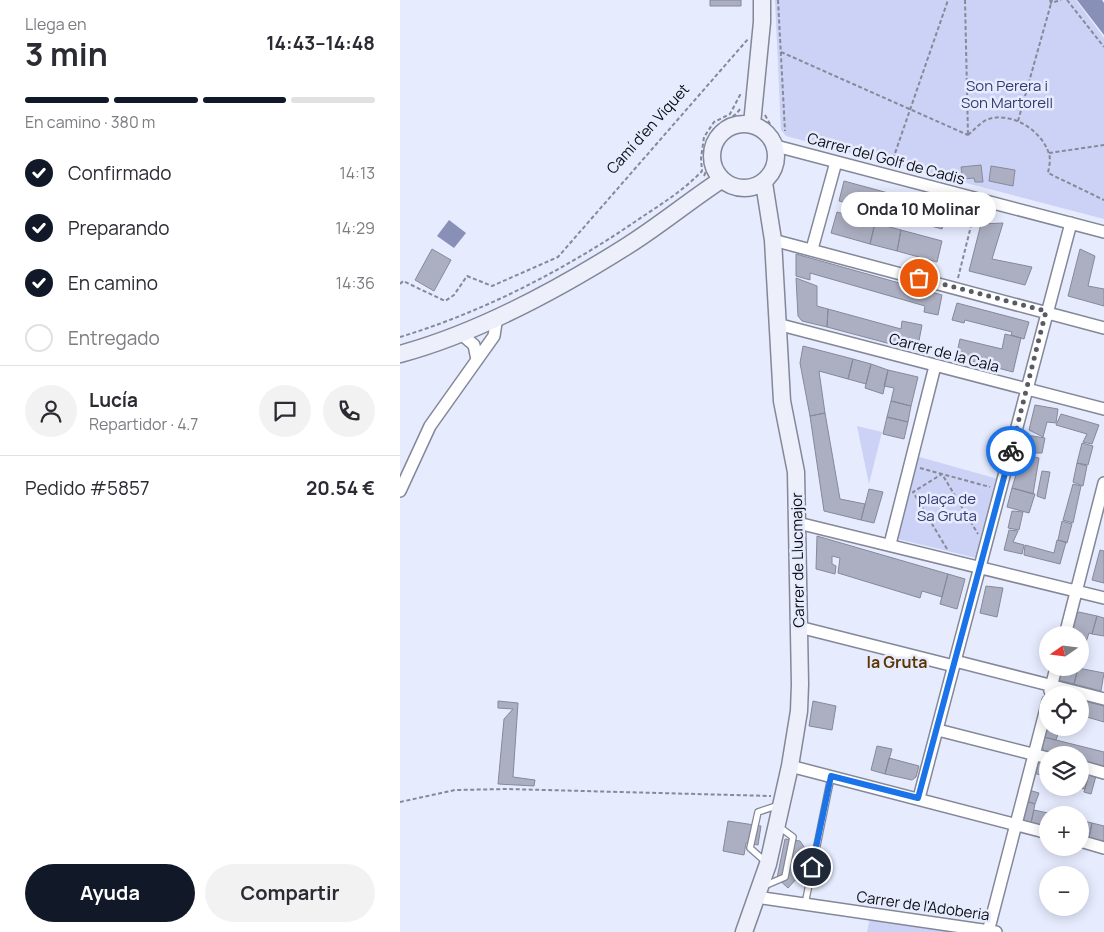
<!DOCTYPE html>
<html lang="es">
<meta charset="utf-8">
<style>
body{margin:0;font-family:Manrope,sans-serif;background:#f2f2f3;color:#2b2b33;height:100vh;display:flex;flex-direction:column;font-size:19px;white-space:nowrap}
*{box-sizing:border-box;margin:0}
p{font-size:16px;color:#7c7c81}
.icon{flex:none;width:28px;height:28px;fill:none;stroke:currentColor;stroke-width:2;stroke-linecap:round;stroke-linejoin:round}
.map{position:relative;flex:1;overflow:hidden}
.side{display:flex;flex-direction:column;background:#fff;width:400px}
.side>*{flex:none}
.needle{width:32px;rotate:256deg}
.tools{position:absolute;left:639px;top:626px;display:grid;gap:10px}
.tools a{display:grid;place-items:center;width:50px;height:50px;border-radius:50%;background:#fff;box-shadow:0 2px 12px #0003;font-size:25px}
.pin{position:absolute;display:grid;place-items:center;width:42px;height:42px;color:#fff;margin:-21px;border:2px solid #fff;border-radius:50%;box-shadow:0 1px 5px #0007}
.courier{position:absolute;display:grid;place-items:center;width:50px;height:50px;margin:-25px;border:4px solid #1a73e8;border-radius:50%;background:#fff;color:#222;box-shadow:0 1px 6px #0007}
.bubble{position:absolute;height:35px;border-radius:18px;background:#fff;box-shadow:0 2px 12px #0003;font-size:16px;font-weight:700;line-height:35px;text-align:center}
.head em{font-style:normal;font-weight:700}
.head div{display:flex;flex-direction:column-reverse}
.head{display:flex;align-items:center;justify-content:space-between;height:85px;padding:0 25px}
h1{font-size:32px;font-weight:700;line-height:38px}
.bar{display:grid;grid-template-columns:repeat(4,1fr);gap:8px 5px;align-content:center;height:60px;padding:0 25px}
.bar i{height:6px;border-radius:4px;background:#e1e1e2}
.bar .on{background:#111827}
.bar p{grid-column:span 4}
.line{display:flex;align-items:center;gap:12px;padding:0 25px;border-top:1px solid #e1e1e2}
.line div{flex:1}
.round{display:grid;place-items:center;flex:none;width:52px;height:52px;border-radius:26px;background:#f2f2f3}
ol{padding:0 25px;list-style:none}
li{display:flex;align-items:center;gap:15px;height:55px}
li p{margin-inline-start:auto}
li .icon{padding:5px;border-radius:50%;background:#111827;color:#fff;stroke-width:4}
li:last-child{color:#7c7c81}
li i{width:28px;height:28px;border:2px solid #e1e1e2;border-radius:50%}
.button{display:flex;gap:10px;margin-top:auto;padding:10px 25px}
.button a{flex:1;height:58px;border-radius:30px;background:#111827;color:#fff;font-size:20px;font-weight:700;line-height:58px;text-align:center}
.button a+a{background:#f2f2f3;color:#2b2b33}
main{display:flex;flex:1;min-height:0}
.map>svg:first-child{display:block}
</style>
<main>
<section class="side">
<div class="head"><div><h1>3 min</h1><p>Llega en</p></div><em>14:43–14:48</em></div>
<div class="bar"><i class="on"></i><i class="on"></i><i class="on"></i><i></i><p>En camino · 380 m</p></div>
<ol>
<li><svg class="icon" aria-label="check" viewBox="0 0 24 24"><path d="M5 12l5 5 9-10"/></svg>Confirmado<p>14:13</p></li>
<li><svg class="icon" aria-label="check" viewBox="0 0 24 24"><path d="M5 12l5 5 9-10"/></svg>Preparando<p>14:29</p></li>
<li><svg class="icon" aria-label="check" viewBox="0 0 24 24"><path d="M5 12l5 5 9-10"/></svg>En camino<p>14:36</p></li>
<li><i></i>Entregado</li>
</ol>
<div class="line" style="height:90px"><a class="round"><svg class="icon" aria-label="person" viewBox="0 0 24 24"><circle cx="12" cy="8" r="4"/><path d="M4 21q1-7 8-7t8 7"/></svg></a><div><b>Lucía</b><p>Repartidor · 4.7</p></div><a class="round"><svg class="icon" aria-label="chat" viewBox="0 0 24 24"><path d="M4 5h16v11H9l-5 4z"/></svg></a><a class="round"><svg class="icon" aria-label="phone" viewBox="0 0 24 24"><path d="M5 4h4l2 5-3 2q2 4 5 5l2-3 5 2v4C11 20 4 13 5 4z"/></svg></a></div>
<div class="line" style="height:65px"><div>Pedido #5857</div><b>20.54 €</b></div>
<div class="button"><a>Ayuda</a><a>Compartir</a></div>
</section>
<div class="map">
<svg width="704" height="932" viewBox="0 0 704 932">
<rect width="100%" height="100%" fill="#e6ebfe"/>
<path fill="#cbd2f5" d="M375,0H676L704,38V219L386,136L381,130Z
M457,426L482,432L469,484Z
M516,456L598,479L576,558L498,539Z
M471,913L588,932H467Z"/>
<path fill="#8890b7" d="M677,0H702L704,3V35Z
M49,220L66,233L54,248L37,236Z"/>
<path fill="#abafc1" stroke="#85899a" d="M310,0H341V6H310Z
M581,165L583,182H575L574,178L563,179L561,167Z
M591,166L615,170L613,186L589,181Z
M444,181L547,209L542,229L439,201Z
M437,212L475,223L470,244L431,233Z
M475,223L501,230L497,251L470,244Z
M603,223L592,259L632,267L625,285L569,271L581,224Z
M501,230L542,241L537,262L497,251Z
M32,249L51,260L34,291L15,280Z
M680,249L695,256L688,286L704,289V306L668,296Z
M396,254L542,295L538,315L524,312L525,306L410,273V280L396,276Z
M396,278L417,286V306L428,309L427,327L402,321L398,316Z
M557,303L629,322L624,339L611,335L612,332L565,320L564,323L552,320Z
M428,309L501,329L502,321L522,325L517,351L427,327Z
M605,334L621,338L613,372L556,357L560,339L602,349Z
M403,346L453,359L448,379L419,371L425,413L410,416L400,363Z
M453,359L471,364L466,384L448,379Z
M471,364L488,370L483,394L465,388Z
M488,370L518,377L511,406L491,401L494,388L484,386Z
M491,401L511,406L508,422L487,417Z
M635,405L658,409L656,423L647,422L643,437L629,430Z
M425,413L440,499L465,504L461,520L424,511L410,416Z
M661,414L699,425L692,444L683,442L687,434L656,425Z
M487,417L508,422L504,439L483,434Z
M626,435L645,438L642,453H622Z
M682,443L693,446L688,465L677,463Z
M622,455L639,458L633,494L612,488Z
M677,463L687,466L683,486L673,482Z
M642,471L650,472L645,499L637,496Z
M673,484L681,486L673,523L663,520Z
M612,488L635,494L629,513L607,507Z
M469,489L483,492L474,523L461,520Z
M612,511L623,512L619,530L608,528Z
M662,521L672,524L667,543L658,540Z
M609,530L618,531L613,542L624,545L622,554L604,550Z
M417,536L548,574L542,597L522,591L520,598L438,573L440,558L432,556V564L436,566L435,574L416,569Z
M657,540L666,542L660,564L624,555L625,545L654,553Z
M700,550L704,551V583L692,580Z
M548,574L565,579L557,609L540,604Z
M586,586L603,588L597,617L580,613Z
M679,612L697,616L692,634L689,633L686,642L680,639V635H672L676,614Z
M697,616L704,618V636L692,634Z
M661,668L678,669L674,684L658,680Z
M678,668L704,673L701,691L674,684Z
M680,700L704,706V722L680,715Z
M98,701L118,703L113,777L135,780L134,786L98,784L104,719L113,709L98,708Z
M413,701L436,706L432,730L409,726Z
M648,722V728H660L656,740L644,737Z
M644,737L704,752V766L680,760V755H659L644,751L642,746Z
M477,746L492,749L485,774L471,770Z
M489,758L519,766L516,777L512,780L485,774Z
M637,762L648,765L646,777L634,773Z
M680,772L689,774L685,789L678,788Z
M689,774L696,776L691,794L684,792Z
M629,790L639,793L635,804L626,801Z
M626,801L635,804L631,823L621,821Z
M634,810L657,815H648V827L631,823Z
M680,820L692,823L689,838L680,835Z
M328,821L361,826L358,845L346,843L344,855L323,851Z
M692,823L704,826V841L689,838Z
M385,839L400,841L405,848L399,876L388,888L377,878Z"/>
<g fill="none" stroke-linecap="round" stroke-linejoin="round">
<g stroke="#838798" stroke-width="8">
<path id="lane" d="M367,863L350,848L358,812L379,805
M364,886L385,877L393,837L378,826
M405,904L431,777"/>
</g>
<g stroke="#838798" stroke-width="14">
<path id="street" d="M376,146L704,232
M373,240L704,328
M412,249L436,162
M377,324L704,409
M60,333L74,345L77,360
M0,491L30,426L94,336L97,316
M398,523L704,598
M490,544L535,366
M399,627L554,666
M665,635L704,483
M555,661L671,223
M650,691L656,668
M538,730L648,758
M390,766L648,833
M680,766L704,773
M519,798L555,661L704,699
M680,841L704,848
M356,897L596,932
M588,932L648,701"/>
</g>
<g stroke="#838798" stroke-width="19">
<path id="secondary" d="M312 156a32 32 0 1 1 64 0a32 32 0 1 1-64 0Z
M352,124L362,22V0
M0,354C78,333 159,289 227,246C259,226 289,201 321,180
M344,932L368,864L390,766L399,711L400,684L396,472L382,401L373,240L364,183"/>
</g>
<path stroke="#868997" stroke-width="2" stroke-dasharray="4 2.5" stroke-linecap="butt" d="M378,0L385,131
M565,0L568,135
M650,0L651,3L661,0
M667,0L704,47
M381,52L568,135
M365,115L376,135
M618,121L652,0
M568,135C574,130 579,124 586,120C610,110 642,130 649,154C651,160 649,167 648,173L704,200
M649,153L704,145
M493,159L548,0
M304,176C311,161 302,145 313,130C321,120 333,120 340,109
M558,278L575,210
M0,284L3,281L45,301L54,295L67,276L92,286L158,257L348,39
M0,337C86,311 168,268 242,217C263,203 284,190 302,171L301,158L304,137L314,122L330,114L340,95H343
M520,468L542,474L578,534
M547,549L513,492L542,474L590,487
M0,802L55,790L108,789L371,796"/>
<use href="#lane" stroke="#fff" stroke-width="5.5"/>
<use href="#street" stroke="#fff" stroke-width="11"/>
<use href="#secondary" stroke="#edf0fb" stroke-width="16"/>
</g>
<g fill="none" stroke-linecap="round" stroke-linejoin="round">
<path stroke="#585b65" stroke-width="5" stroke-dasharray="0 9" d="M519,278L646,311L611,451"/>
<path stroke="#1a73e8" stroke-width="6" d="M412,867L431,776L518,798L611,451"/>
</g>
<g text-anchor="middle" stroke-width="5" stroke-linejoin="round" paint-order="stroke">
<g font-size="15" fill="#333a6e" stroke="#e6ebfe">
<text x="607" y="91">Son Perera i<tspan x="607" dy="17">Son Martorell</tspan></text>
<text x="547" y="504">plaça de<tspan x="547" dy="17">Sa Gruta</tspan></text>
</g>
<g font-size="15" fill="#0c0d13" stroke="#e6ebfe">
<text transform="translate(248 129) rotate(-48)" y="5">Camí d'en Viquet</text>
<text transform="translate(486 159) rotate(15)" y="5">Carrer del Golf de Cadis</text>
<text transform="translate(544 353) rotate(15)" y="5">Carrer de la Cala</text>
<text transform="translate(398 560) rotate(-91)" y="5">Carrer de Llucmajor</text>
<text transform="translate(523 906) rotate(8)" y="5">Carrer de l'Adoberia</text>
</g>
<g font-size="16" font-weight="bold" fill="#5c3604" stroke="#e6ebfe">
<text x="497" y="668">la Gruta</text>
</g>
</g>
</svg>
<div class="tools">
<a><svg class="needle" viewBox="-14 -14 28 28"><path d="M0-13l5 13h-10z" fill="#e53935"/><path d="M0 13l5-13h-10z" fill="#7c7c81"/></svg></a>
<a><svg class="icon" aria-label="locate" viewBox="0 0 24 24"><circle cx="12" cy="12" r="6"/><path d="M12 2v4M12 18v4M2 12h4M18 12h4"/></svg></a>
<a><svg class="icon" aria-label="layers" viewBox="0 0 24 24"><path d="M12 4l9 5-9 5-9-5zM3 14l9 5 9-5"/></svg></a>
<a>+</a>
<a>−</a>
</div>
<div class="pin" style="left:519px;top:278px;background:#ea580c"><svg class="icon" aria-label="bag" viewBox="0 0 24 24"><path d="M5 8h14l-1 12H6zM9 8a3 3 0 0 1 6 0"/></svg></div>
<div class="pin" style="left:412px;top:867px;background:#1f2937"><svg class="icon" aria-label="home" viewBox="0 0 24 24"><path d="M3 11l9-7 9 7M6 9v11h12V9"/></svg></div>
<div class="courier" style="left:611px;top:451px"><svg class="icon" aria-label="bike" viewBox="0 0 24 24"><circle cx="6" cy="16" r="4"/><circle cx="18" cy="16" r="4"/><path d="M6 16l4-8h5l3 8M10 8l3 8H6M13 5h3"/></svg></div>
<div class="bubble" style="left:441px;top:192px;width:155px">Onda 10 Molinar</div>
</div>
</main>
